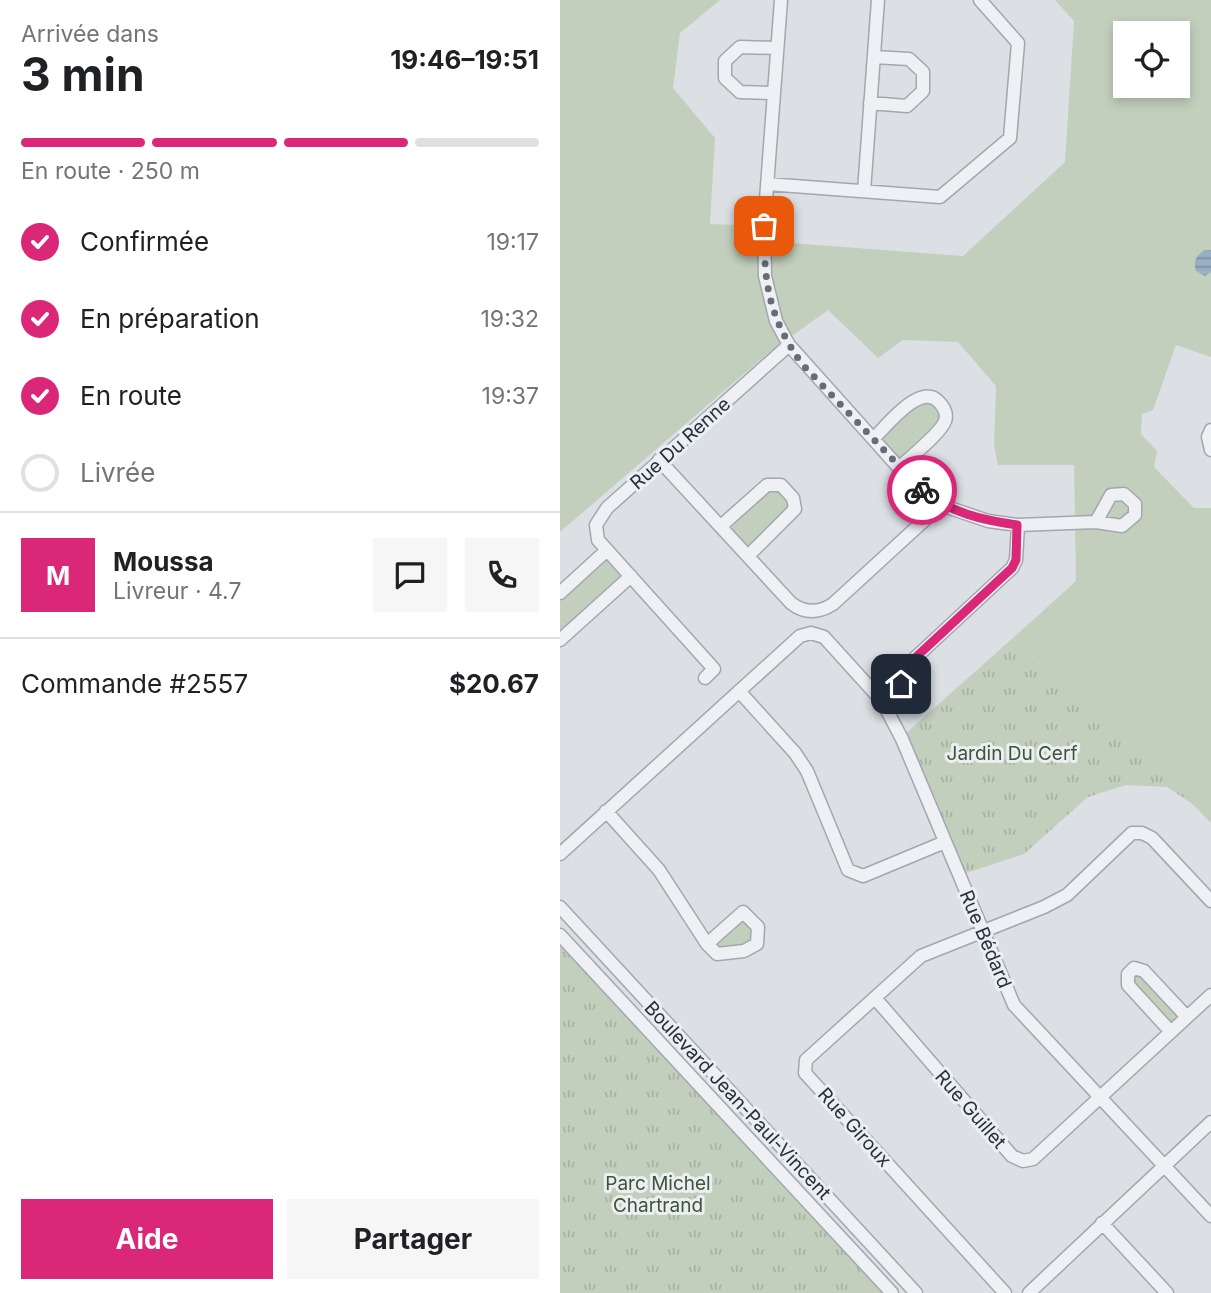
<!DOCTYPE html>
<html lang="fr">
<meta charset="utf-8">
<style>
body{margin:0;font-family:Inter,sans-serif;background:#f6f6f6;color:#202124;height:100vh;display:flex;flex-direction:column;font-size:26px;white-space:nowrap}
*{box-sizing:border-box;margin:0}
p{font-size:23px;color:#757577}
.icon{flex:none;width:38px;height:38px;fill:none;stroke:currentColor;stroke-width:2;stroke-linecap:round;stroke-linejoin:round}
.map{position:relative;flex:1;overflow:hidden}
.details{display:flex;flex-direction:column;background:#fff;width:560px}
.details>*{flex:none}
.buttons{position:absolute;left:553px;top:21px;display:grid;gap:14px}
.buttons a{display:grid;place-items:center;width:77px;height:77px;border-radius:0px;background:#fff;box-shadow:0 4px 10px #0003;font-size:35px}
.pin{position:absolute;display:grid;place-items:center;width:60px;height:60px;color:#fff;margin:-30px;border-radius:14px;box-shadow:0 4px 10px #0006}
.courier{position:absolute;display:grid;place-items:center;width:70px;height:70px;margin:-35px;border:5px solid #db2777;border-radius:50%;background:#fff;color:#222;box-shadow:0 2px 9px #0007}
.headline em{font-style:normal;font-weight:700}
.headline div{display:flex;flex-direction:column-reverse}
.headline{display:flex;align-items:center;justify-content:space-between;height:119px;padding:0 21px}
h1{font-size:46px;font-weight:700;line-height:52px}
.bar{display:grid;grid-template-columns:repeat(4,1fr);gap:10px 7px;align-content:center;height:84px;padding:0 21px}
.bar i{height:9px;border-radius:5px;background:#e0e0e0}
.bar .current{background:#db2777}
.bar p{grid-column:span 4}
.line{display:flex;align-items:center;gap:18px;padding:0 21px;border-top:2px solid #e0e0e0}
.line div{flex:1}
.round{display:grid;place-items:center;flex:none;width:74px;height:74px;border-radius:0px;background:#f6f6f6}
ol{padding:0 21px;list-style:none}
li{display:flex;align-items:center;gap:21px;height:77px}
li p{margin-inline-start:auto}
li .icon{padding:7px;border-radius:50%;background:#db2777;color:#fff;stroke-width:4}
li:last-child{color:#757577}
li i{width:38px;height:38px;border:4px solid #e0e0e0;border-radius:50%}
.action{display:flex;gap:14px;margin-top:auto;padding:14px 21px}
.action a{flex:1;height:80px;border-radius:0px;background:#db2777;color:#fff;font-size:28px;font-weight:700;line-height:80px;text-align:center}
.action a+a{background:#f6f6f6;color:#202124}
main{display:flex;flex:1;min-height:0}
.map>svg:first-child{display:block}
</style>
<main>
<section class="details">
<div class="headline"><div><h1>3 min</h1><p>Arrivée dans</p></div><em>19:46–19:51</em></div>
<div class="bar"><i class="current"></i><i class="current"></i><i class="current"></i><i></i><p>En route · 250 m</p></div>
<ol>
<li><svg class="icon" aria-label="check" viewBox="0 0 24 24"><path d="M5 12l5 5 9-10"/></svg>Confirmée<p>19:17</p></li>
<li><svg class="icon" aria-label="check" viewBox="0 0 24 24"><path d="M5 12l5 5 9-10"/></svg>En préparation<p>19:32</p></li>
<li><svg class="icon" aria-label="check" viewBox="0 0 24 24"><path d="M5 12l5 5 9-10"/></svg>En route<p>19:37</p></li>
<li><i></i>Livrée</li>
</ol>
<div class="line" style="height:126px"><b class="round" style="background:#db2777;color:#fff">M</b><div><b>Moussa</b><p>Livreur · 4.7</p></div><a class="round"><svg class="icon" aria-label="chat" viewBox="0 0 24 24"><path d="M4 5h16v11H9l-5 4z"/></svg></a><a class="round"><svg class="icon" aria-label="phone" viewBox="0 0 24 24"><path d="M5 4h4l2 5-3 2q2 4 5 5l2-3 5 2v4C11 20 4 13 5 4z"/></svg></a></div>
<div class="line" style="height:91px"><div>Commande #2557</div><b>$20.67</b></div>
<div class="action"><a>Aide</a><a>Partager</a></div>
</section>
<div class="map">
<svg width="651" height="1293" viewBox="0 0 651 1293">
<defs>
<pattern id="park-tufts" width="24" height="20" patternUnits="userSpaceOnUse" patternTransform="scale(1.75)"><rect width="24" height="20" fill="#c3cfbd"/><path d="M3 7l-1-3M5 7V3M7 7l1-3M15 17l-1-3M17 17v-4M19 17l1-3" fill="none" stroke="#a8b2a3"/></pattern>
<pattern id="water-rules" width="6" height="5" patternUnits="userSpaceOnUse" patternTransform="scale(1.75)"><rect width="6" height="5" fill="#98b0c4"/><path d="M0 2.5h6" fill="none" stroke="#7c90a0"/></pattern>
</defs>
<rect width="100%" height="100%" fill="#dce0e5"/>
<path fill="#c3cfbd" fill-rule="evenodd" d="M0,0H160L120,33L113,88L155,138L150,224L204,226V241L403,256L505,162L514,21L495,0H651V357L616,345L593,410L582,414L581,434L597,451L594,467L634,508H651V823L530,698L497,682L454,637L516,581L514,465H438L434,445L436,386L398,342L343,340L318,358L268,310L208,353L0,532ZM565,33H618V86H565Z
M375,398L386,420L339,468L313,439L355,400Z
M207,485H221L235,509L188,556L161,526Z
M47,550L71,576L0,640V593Z
M183,912L198,927L197,944L157,954L147,944Z
M574,968L627,1017L611,1032L568,985Z"/>
<path fill="url(#park-tufts)" d="M454,637L497,682L530,698L637,807L607,787L566,785L528,797L464,854L403,874L344,735Z
M0,946L92,1041L323,1293H0Z"/>
<path fill="url(#water-rules)" d="M645,250H651V272L645,276L636,271C633,260 636,256 645,250Z"/>
<g fill="none" stroke-linecap="round" stroke-linejoin="round">
<g stroke="#a2a7af" stroke-width="15">
<path id="minor" d="M221,0L204,226L205,276L216,321L229,345L349,479L381,505L428,521L458,525L536,522L562,526L575,515V504L564,494L551,495L536,522
M214,93L180,92L165,78V61L180,47L217,48
M310,103L347,106L363,91V72L349,59L314,57
M207,184L380,197L450,138L458,43L420,0
M304,191L318,0
M651,430L648,437L651,450
M313,439C326,427 359,383 378,401C383,406 388,413 385,421C381,433 349,458 339,468
M99,460L231,603C245,614 259,613 273,604L381,505
M161,526L207,485H221L233,498L235,509L188,556
M0,593L47,550
M0,640L71,576
M145,678L154,669L38,540L36,525L47,508L229,345
M179,691L235,753L247,771L288,870L303,876L385,842
M352,700L341,684V671L452,568L456,560L458,525
M46,811L99,870L147,944L157,954L184,951L197,944L198,927L183,912L147,944
M0,854L240,636L251,633L264,637L322,701L342,739L454,1005L651,1216
M0,907L356,1293
M0,935L332,1293
M315,998L452,1156L463,1161L473,1159L651,995
M611,1032L568,985V974L574,968L584,971L627,1017
M542,1223L607,1293
M445,1293L245,1073L246,1060L361,956L484,907L507,895L572,833H582L592,838L651,901
M469,1293L651,1122"/>
</g>
<use href="#minor" stroke="#eef0f4" stroke-width="12"/>
</g>
<g fill="none" stroke-linecap="round" stroke-linejoin="round">
<path stroke="#666d76" stroke-width="7" stroke-dasharray="0 12.6" d="M204,226C204,283 208,316 242,364L362,490"/>
<path stroke="#db2777" stroke-width="9" d="M341,684V671L452,568L456,560L457,525C422,520 391,513 362,490"/>
</g>
<g text-anchor="middle" stroke-width="6" stroke-linejoin="round" paint-order="stroke">
<g font-size="19" fill="#272f3b" stroke="#ebeff3">
<text transform="translate(120 443) rotate(-42)" y="7">Rue Du Renne</text>
<text transform="translate(426 939) rotate(67)" y="7">Rue Bédard</text>
<text transform="translate(178 1100) rotate(47)" y="7">Boulevard Jean-Paul-Vincent</text>
<text transform="translate(411 1109) rotate(49)" y="7">Rue Guillet</text>
<text transform="translate(295 1127) rotate(48)" y="7">Rue Giroux</text>
</g>
<g font-size="19" fill="#3c5535" stroke="#ebeff3">
<text x="452" y="760">Jardin Du Cerf</text>
<text x="98" y="1190">Parc Michel<tspan x="98" dy="22">Chartrand</tspan></text>
</g>
</g>
</svg>
<div class="buttons">
<a><svg class="icon" aria-label="locate" viewBox="0 0 24 24"><circle cx="12" cy="12" r="6"/><path d="M12 2v4M12 18v4M2 12h4M18 12h4"/></svg></a>
</div>
<div class="pin" style="left:204px;top:226px;background:#ea580c"><svg class="icon" aria-label="bag" viewBox="0 0 24 24"><path d="M5 8h14l-1 12H6zM9 8a3 3 0 0 1 6 0"/></svg></div>
<div class="pin" style="left:341px;top:684px;background:#1f2937"><svg class="icon" aria-label="home" viewBox="0 0 24 24"><path d="M3 11l9-7 9 7M6 9v11h12V9"/></svg></div>
<div class="courier" style="left:362px;top:490px"><svg class="icon" aria-label="bike" viewBox="0 0 24 24"><circle cx="6" cy="16" r="4"/><circle cx="18" cy="16" r="4"/><path d="M6 16l4-8h5l3 8M10 8l3 8H6M13 5h3"/></svg></div>
</div>
</main>
